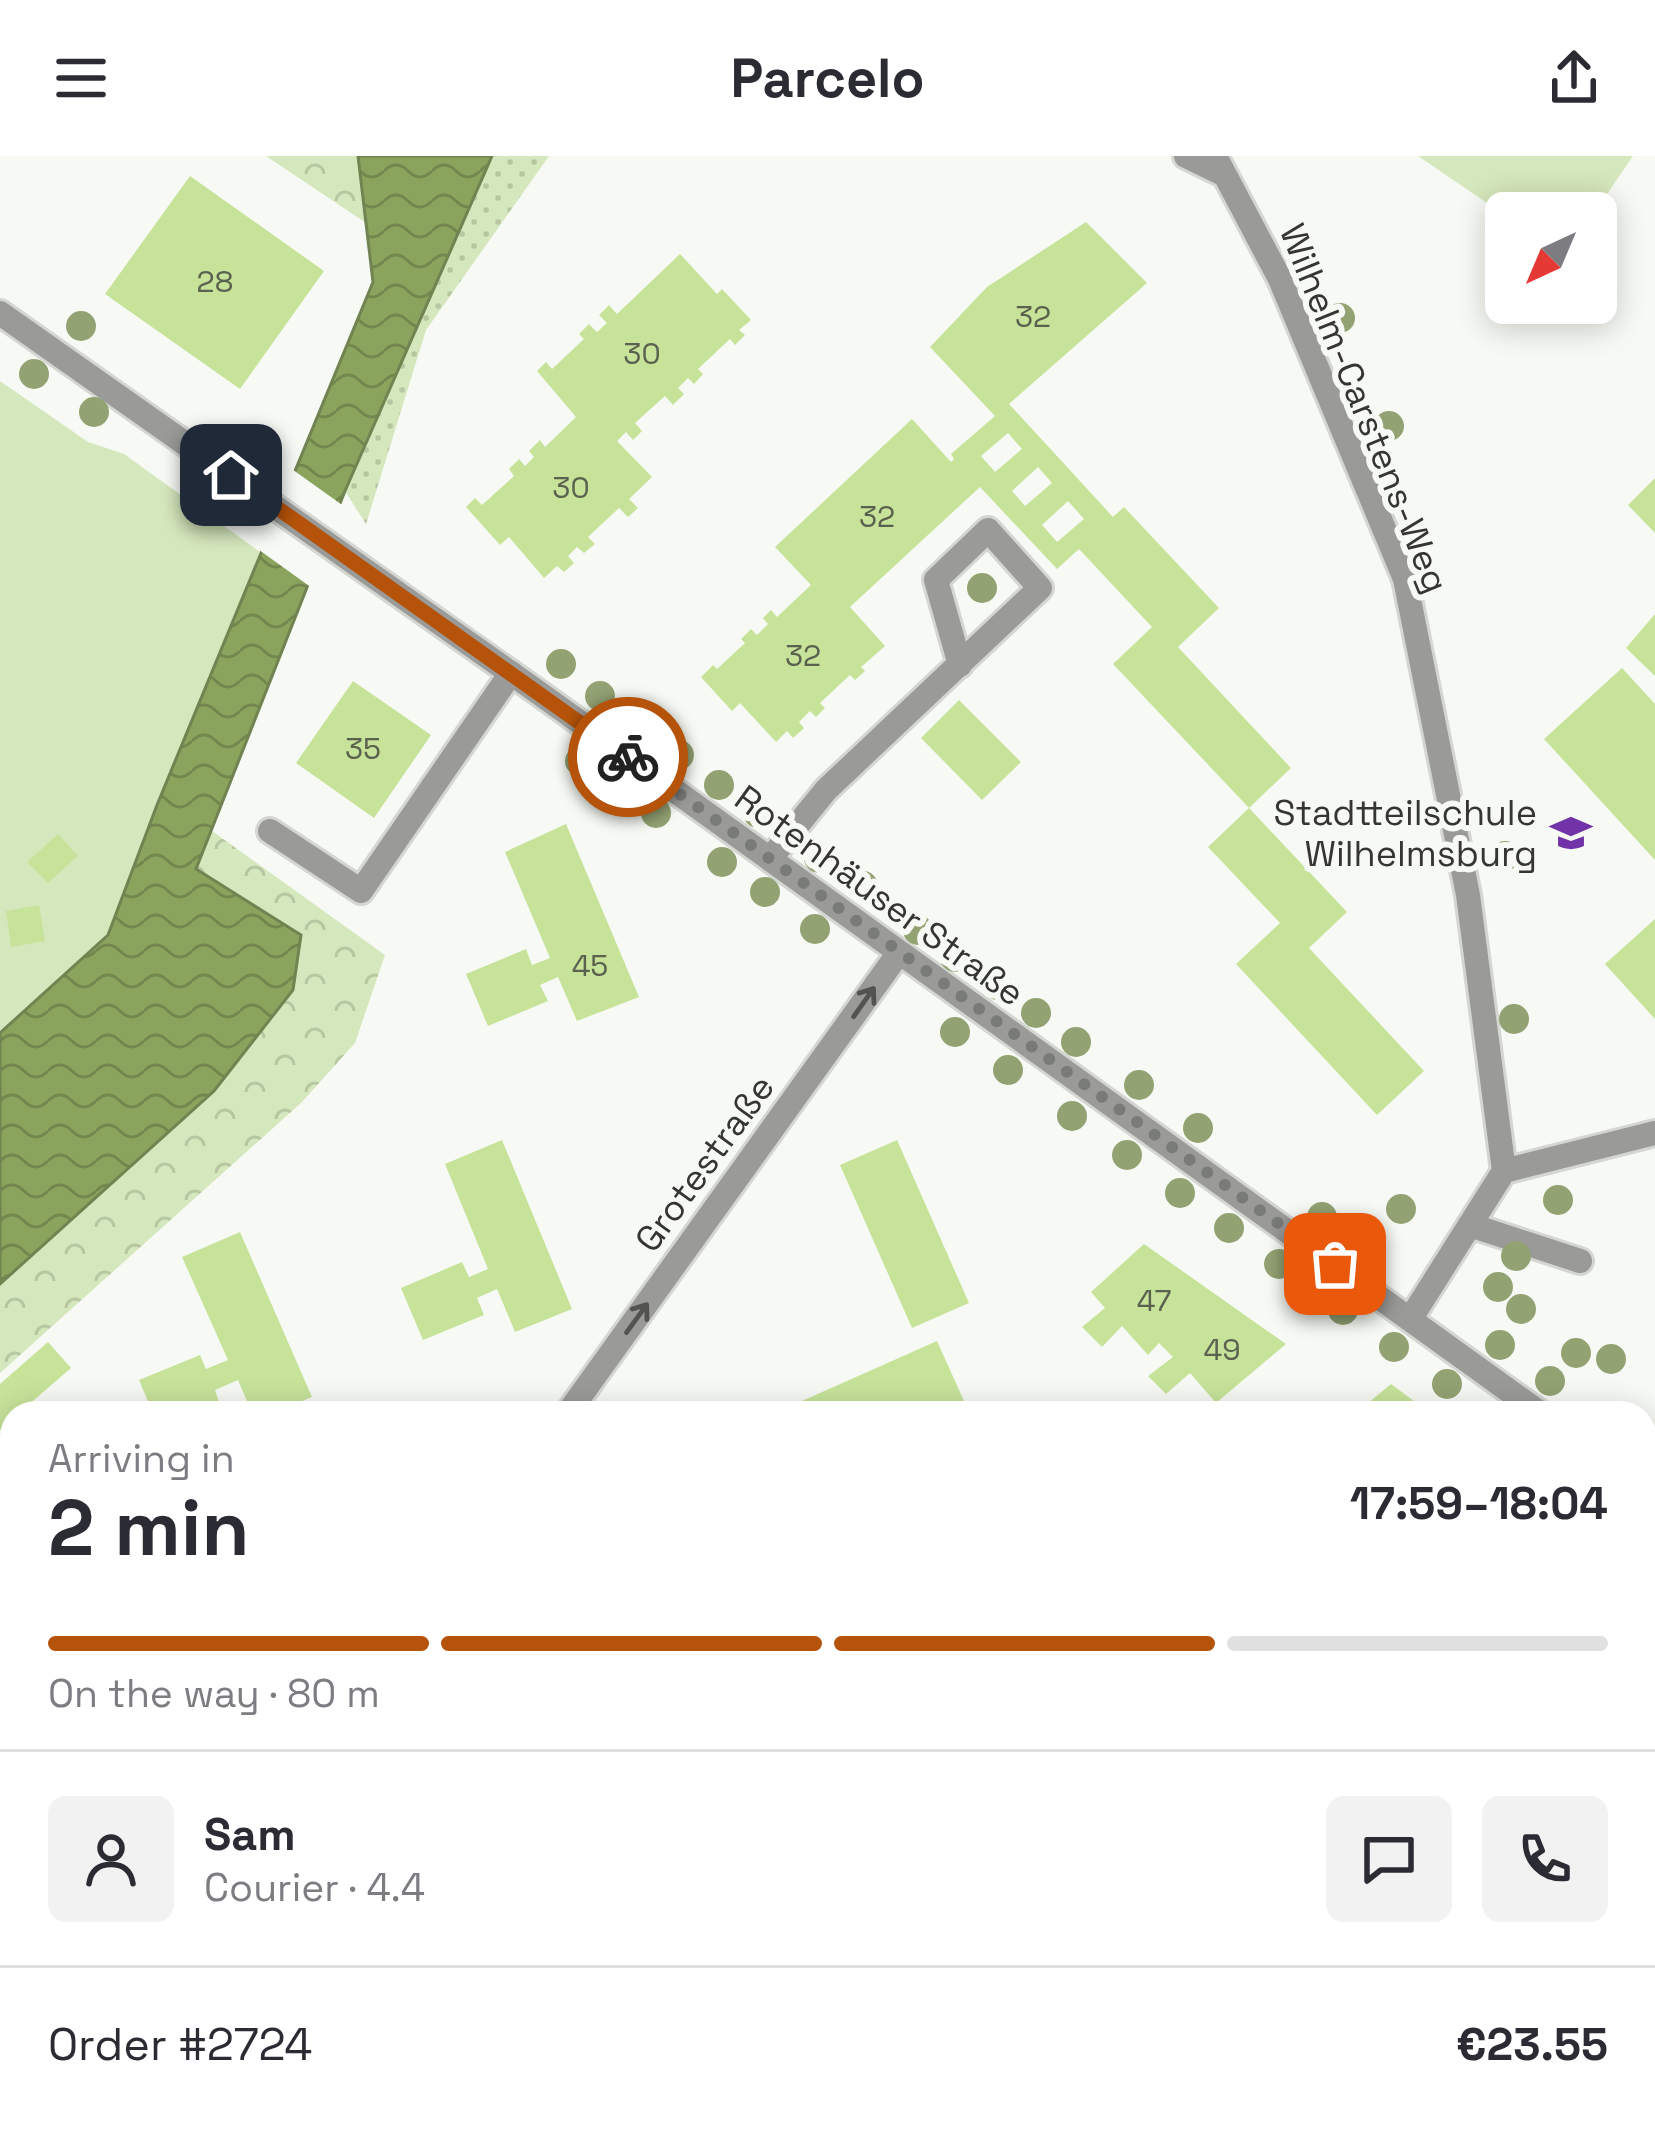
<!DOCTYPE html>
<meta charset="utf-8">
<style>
body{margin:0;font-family:"Space Grotesk",sans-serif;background:#f2f2f3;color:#2b2b33;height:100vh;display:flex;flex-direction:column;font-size:45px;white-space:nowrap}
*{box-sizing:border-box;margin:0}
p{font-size:39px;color:#7c7c81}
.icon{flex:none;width:66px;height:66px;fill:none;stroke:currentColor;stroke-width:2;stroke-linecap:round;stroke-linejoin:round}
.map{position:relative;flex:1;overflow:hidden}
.panel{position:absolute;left:0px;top:1245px;width:1656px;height:744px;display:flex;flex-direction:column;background:#fff;border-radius:36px 36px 0 0;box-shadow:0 6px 30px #0003}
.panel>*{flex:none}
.needle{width:78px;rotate:224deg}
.fabs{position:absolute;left:1485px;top:36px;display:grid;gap:24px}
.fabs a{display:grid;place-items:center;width:132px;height:132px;border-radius:18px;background:#fff;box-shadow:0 6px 30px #0003;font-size:60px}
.pin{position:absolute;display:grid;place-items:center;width:102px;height:102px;color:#fff;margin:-51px;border-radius:24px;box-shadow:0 6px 18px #0006}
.courier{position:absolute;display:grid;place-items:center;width:120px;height:120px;margin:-60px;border:9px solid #b45309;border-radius:50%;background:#fff;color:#222;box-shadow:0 3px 15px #0007}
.headline em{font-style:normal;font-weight:700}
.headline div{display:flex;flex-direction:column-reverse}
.headline{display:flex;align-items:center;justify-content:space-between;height:204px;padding:0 48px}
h1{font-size:78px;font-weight:700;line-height:90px}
.bar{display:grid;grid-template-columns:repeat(4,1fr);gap:18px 12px;align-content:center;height:144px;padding:0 48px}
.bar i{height:15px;border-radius:9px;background:#e1e1e2}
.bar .selected{background:#b45309}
.bar p{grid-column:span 4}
.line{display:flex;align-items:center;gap:30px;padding:0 48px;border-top:3px solid #e1e1e2}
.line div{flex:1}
.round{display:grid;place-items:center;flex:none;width:126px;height:126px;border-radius:18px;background:#f2f2f3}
header{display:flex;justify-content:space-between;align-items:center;height:156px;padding:0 48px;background:#fff;font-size:54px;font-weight:700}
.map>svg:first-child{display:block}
</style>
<header><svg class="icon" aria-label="menu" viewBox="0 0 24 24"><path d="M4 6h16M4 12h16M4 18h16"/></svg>Parcelo<svg class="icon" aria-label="share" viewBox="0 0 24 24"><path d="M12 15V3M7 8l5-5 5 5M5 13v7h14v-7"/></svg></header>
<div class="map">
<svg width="1655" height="1989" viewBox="0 0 1655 1989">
<defs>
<pattern id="grass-dots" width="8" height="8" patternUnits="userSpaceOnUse" patternTransform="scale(3)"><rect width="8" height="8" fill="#d5e7bc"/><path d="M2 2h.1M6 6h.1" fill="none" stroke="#b7c7a2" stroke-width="1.8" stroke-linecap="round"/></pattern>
<pattern id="park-crowns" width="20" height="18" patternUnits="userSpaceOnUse" patternTransform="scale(3)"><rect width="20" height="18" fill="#d5e7bc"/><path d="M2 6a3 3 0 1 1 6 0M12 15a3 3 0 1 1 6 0" fill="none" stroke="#b7c7a2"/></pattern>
<pattern id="water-waves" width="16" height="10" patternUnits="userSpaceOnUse" patternTransform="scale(3)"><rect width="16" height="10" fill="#8aa45e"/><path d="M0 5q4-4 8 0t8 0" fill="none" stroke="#72864e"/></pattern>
</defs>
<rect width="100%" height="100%" fill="#f7faf4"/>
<path fill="url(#grass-dots)" d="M492,0H549L426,174L366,368L345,335Z"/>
<path fill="url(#park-crowns)" d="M266,0H358L366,67Z
M212,675L385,799L355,887L301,947L0,1217V1128L214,935L301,779L196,713Z"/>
<path fill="#d5e7bc" d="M1418,0H1633L1594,57H1506V60Z
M0,225L88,286L124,298L260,396L157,649L108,779L0,877Z
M1655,1841V1989H1490L1503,1977H1644V1851Z"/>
<path fill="url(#water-waves)" stroke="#708351" stroke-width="3" d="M358,0H492L345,335L196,713L301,779L293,834L214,935L0,1128V877L108,779L157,649L373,126Z"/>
<path fill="#f7faf4" d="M289,311L345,351L312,432L255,391Z"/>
<path fill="#c7e39a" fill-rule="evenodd" d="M190,20L324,115L240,233L105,138Z
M1086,66L1147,127L1009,248L1113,361L1124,351L1219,452L1178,491L1291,612L1249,652L1113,508L1152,471L1079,393L1057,413L980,331L850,451L885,490L861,511L865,515L855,524L850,519L820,547L825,552L816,561L810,555L799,566L804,572L793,582L787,575L776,586L740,547L732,555L701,521L713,509L717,513L745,487L741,483L751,473L757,479L768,468L763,462L771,454L777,461L811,429L775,391L912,263L951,306L954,303L951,298L995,260L930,191L987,131ZM1008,277L1022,293L995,316L981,300ZM1038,311L1052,327L1025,350L1012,335ZM1068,345L1084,363L1057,386L1042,369Z
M680,98L717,138L722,133L751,164L739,174L745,179L735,189L730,183L698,213L703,218L694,228L688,222L678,232L684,238L673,249L665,240L635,267L642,275L633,284L626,276L617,285L652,321L629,343L638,352L628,361L619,352L588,381L595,388L584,397L577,391L568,400L574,407L564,416L557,410L544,422L509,381L500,389L466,351L475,342L482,349L514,320L509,313L519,303L525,310L534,301L529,295L540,284L545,291L576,261L537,215L546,206L552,213L584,183L579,178L589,168L597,176L607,167L599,159L609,149L617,158Z
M1655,322V377L1628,349Z
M1655,458V520L1626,492Z
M1622,512L1655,548V704L1544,583Z
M353,525L431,579L374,662L296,607Z
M959,544L1021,606L982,644L921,582Z
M1249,652L1347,756L1309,792L1424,915L1377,959L1236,808L1280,767L1208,691Z
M566,668L639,841L577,865L558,821L540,829L548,845L488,870L466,818L526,793L532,809L550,802L505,696Z
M58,678L78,700L48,727L27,706Z
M39,749L45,785L11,791L6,755Z
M1655,763V863L1605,808Z
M502,984L572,1153L515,1176L497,1133L477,1142L484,1159L423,1184L401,1132L462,1106L469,1121L488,1113L445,1008Z
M897,984L969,1147L912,1172L840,1009Z
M240,1076L312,1241L273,1257H252L238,1224L215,1234L221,1252L210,1257H153L139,1224L200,1199L206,1213L228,1204L182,1101Z
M1144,1088L1286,1188L1216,1247L1190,1217L1166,1238L1148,1220L1173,1201L1159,1187L1148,1199L1122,1170L1102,1191L1082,1171L1105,1152L1091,1136Z
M937,1185L964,1245L936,1257H775Z
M48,1186L71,1212L19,1257H12V1263L0,1274V1228Z
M1391,1228L1430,1257H1356Z
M12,1323V1368L0,1379V1333Z
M75,1977H145L150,1989H80Z
M1048,1977H1117L1119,1982L1103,1989H1053Z
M1142,1977H1199L1171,1989H1147Z"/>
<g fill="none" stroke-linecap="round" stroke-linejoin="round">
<g stroke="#d4d7d1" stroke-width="30">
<path id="service" d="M270,675L361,735L511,517
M770,703L826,634L1040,432L988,374L936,424L960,509
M1470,1069L1580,1105"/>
</g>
<g stroke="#d4d7d1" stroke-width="30">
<path id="minor" d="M1186,0L1225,19
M1215,0L1280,123L1405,423L1468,739L1504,1015
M0,157L539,537L1540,1257
M1411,1162L1504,1015L1655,977
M568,1257L898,798
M1644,1333L1655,1341
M0,1813L12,1804"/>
</g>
<g stroke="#d4d7d1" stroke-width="30">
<path id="tertiary" d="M1644,1736L1655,1726
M1368,1989L1381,1977"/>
</g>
<use href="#service" stroke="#9a9b99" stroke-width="24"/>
<use href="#minor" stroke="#9a9b99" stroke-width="24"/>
<use href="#tertiary" stroke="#9a9b99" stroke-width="24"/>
</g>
<g fill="#93a273">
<circle cx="1340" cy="162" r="15"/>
<circle cx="81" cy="170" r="15"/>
<circle cx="34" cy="218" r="15"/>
<circle cx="94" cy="256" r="15"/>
<circle cx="1389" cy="270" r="15"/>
<circle cx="982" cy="432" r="15"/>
<circle cx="561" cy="508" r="15"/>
<circle cx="600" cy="540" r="15"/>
<circle cx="638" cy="570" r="15"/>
<circle cx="679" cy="599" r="15"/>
<circle cx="580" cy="605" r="15"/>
<circle cx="719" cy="629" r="15"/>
<circle cx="656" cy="657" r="15"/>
<circle cx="758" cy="657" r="15"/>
<circle cx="1505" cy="700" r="15"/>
<circle cx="819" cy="702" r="15"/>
<circle cx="722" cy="706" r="15"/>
<circle cx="863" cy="730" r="15"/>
<circle cx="765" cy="736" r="15"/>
<circle cx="815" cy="773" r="15"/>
<circle cx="918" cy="774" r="15"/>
<circle cx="955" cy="801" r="15"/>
<circle cx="997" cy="829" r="15"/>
<circle cx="1036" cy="857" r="15"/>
<circle cx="1514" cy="863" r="15"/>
<circle cx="955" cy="876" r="15"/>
<circle cx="1076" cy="886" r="15"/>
<circle cx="1008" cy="914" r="15"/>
<circle cx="1139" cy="929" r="15"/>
<circle cx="1072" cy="960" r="15"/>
<circle cx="1198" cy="972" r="15"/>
<circle cx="1127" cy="999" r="15"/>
<circle cx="1180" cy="1037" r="15"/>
<circle cx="1558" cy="1044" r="15"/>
<circle cx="1401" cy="1053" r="15"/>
<circle cx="1322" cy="1061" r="15"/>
<circle cx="1229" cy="1072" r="15"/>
<circle cx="1369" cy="1093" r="15"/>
<circle cx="1516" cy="1100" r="15"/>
<circle cx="1279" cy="1108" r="15"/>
<circle cx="1498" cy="1131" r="15"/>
<circle cx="1521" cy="1153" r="15"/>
<circle cx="1343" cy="1154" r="15"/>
<circle cx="1500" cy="1189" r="15"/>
<circle cx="1394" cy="1191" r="15"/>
<circle cx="1576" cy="1197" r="15"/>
<circle cx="1611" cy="1203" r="15"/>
<circle cx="1550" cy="1225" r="15"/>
<circle cx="1447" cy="1228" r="15"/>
</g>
<defs><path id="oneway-shaft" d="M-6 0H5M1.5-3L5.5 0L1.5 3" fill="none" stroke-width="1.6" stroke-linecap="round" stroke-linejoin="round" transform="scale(3)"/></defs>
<g stroke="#535452">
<use href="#oneway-shaft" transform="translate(864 846) rotate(-55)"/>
<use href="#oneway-shaft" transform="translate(637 1162) rotate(-54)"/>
</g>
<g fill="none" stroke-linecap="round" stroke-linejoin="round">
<path stroke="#797b77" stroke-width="12" stroke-dasharray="0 21.6" d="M628,601L1335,1108"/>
<path stroke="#b45309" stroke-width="15" d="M231,319L628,601"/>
</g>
<defs>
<g id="school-bare" transform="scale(3.24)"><path d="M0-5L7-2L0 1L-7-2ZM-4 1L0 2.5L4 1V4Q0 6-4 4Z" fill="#7333a8" stroke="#f7faf4" stroke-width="2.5" paint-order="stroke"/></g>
</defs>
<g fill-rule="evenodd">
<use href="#school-bare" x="1571" y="677"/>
</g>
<g text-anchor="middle" stroke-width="12" stroke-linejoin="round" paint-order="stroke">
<g font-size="30" fill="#5a614e">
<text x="215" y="136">28</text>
<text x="1033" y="171">32</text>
<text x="642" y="208">30</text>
<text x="571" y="342">30</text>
<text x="877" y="371">32</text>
<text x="803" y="510">32</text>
<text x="363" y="603">35</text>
<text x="590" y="820">45</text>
<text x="1154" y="1155">47</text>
<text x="1222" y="1204">49</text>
</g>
<g font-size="36" fill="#353634" stroke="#f7faf4">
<text transform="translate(1365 252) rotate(68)" y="13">Wilhelm-Carstens-Weg</text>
<text transform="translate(880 739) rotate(36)" y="13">Rotenhäuser Straße</text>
<text transform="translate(704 1007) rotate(-54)" y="13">Grotestraße</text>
</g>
<g font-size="36" fill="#353634" stroke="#f7faf4" text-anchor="end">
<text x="1537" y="669">Stadtteilschule<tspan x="1537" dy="41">Wilhelmsburg</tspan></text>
</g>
</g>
</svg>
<div class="fabs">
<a><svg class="needle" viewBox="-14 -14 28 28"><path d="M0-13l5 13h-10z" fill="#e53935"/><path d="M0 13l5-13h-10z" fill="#7c7c81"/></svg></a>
</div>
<div class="pin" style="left:1335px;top:1108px;background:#ea580c"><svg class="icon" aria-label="bag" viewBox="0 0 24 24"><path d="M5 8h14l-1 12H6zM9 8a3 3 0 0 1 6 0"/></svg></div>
<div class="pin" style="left:231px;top:319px;background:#1f2937"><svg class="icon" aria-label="home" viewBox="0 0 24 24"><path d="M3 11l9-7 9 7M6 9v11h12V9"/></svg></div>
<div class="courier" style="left:628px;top:601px"><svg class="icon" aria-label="bike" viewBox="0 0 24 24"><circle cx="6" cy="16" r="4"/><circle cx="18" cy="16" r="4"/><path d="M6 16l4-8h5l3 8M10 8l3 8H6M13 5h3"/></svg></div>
<section class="panel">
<div class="headline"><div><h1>2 min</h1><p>Arriving in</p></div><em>17:59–18:04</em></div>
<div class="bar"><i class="selected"></i><i class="selected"></i><i class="selected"></i><i></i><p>On the way · 80 m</p></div>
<div class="line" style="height:216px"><a class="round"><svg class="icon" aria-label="person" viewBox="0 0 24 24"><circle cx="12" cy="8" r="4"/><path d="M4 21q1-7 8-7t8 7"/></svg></a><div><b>Sam</b><p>Courier · 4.4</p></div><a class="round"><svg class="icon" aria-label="chat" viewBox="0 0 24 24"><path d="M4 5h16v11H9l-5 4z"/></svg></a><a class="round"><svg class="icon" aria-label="phone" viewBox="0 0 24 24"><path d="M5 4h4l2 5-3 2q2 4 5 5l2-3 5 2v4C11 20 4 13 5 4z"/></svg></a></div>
<div class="line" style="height:156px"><div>Order #2724</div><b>€23.55</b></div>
</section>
</div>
